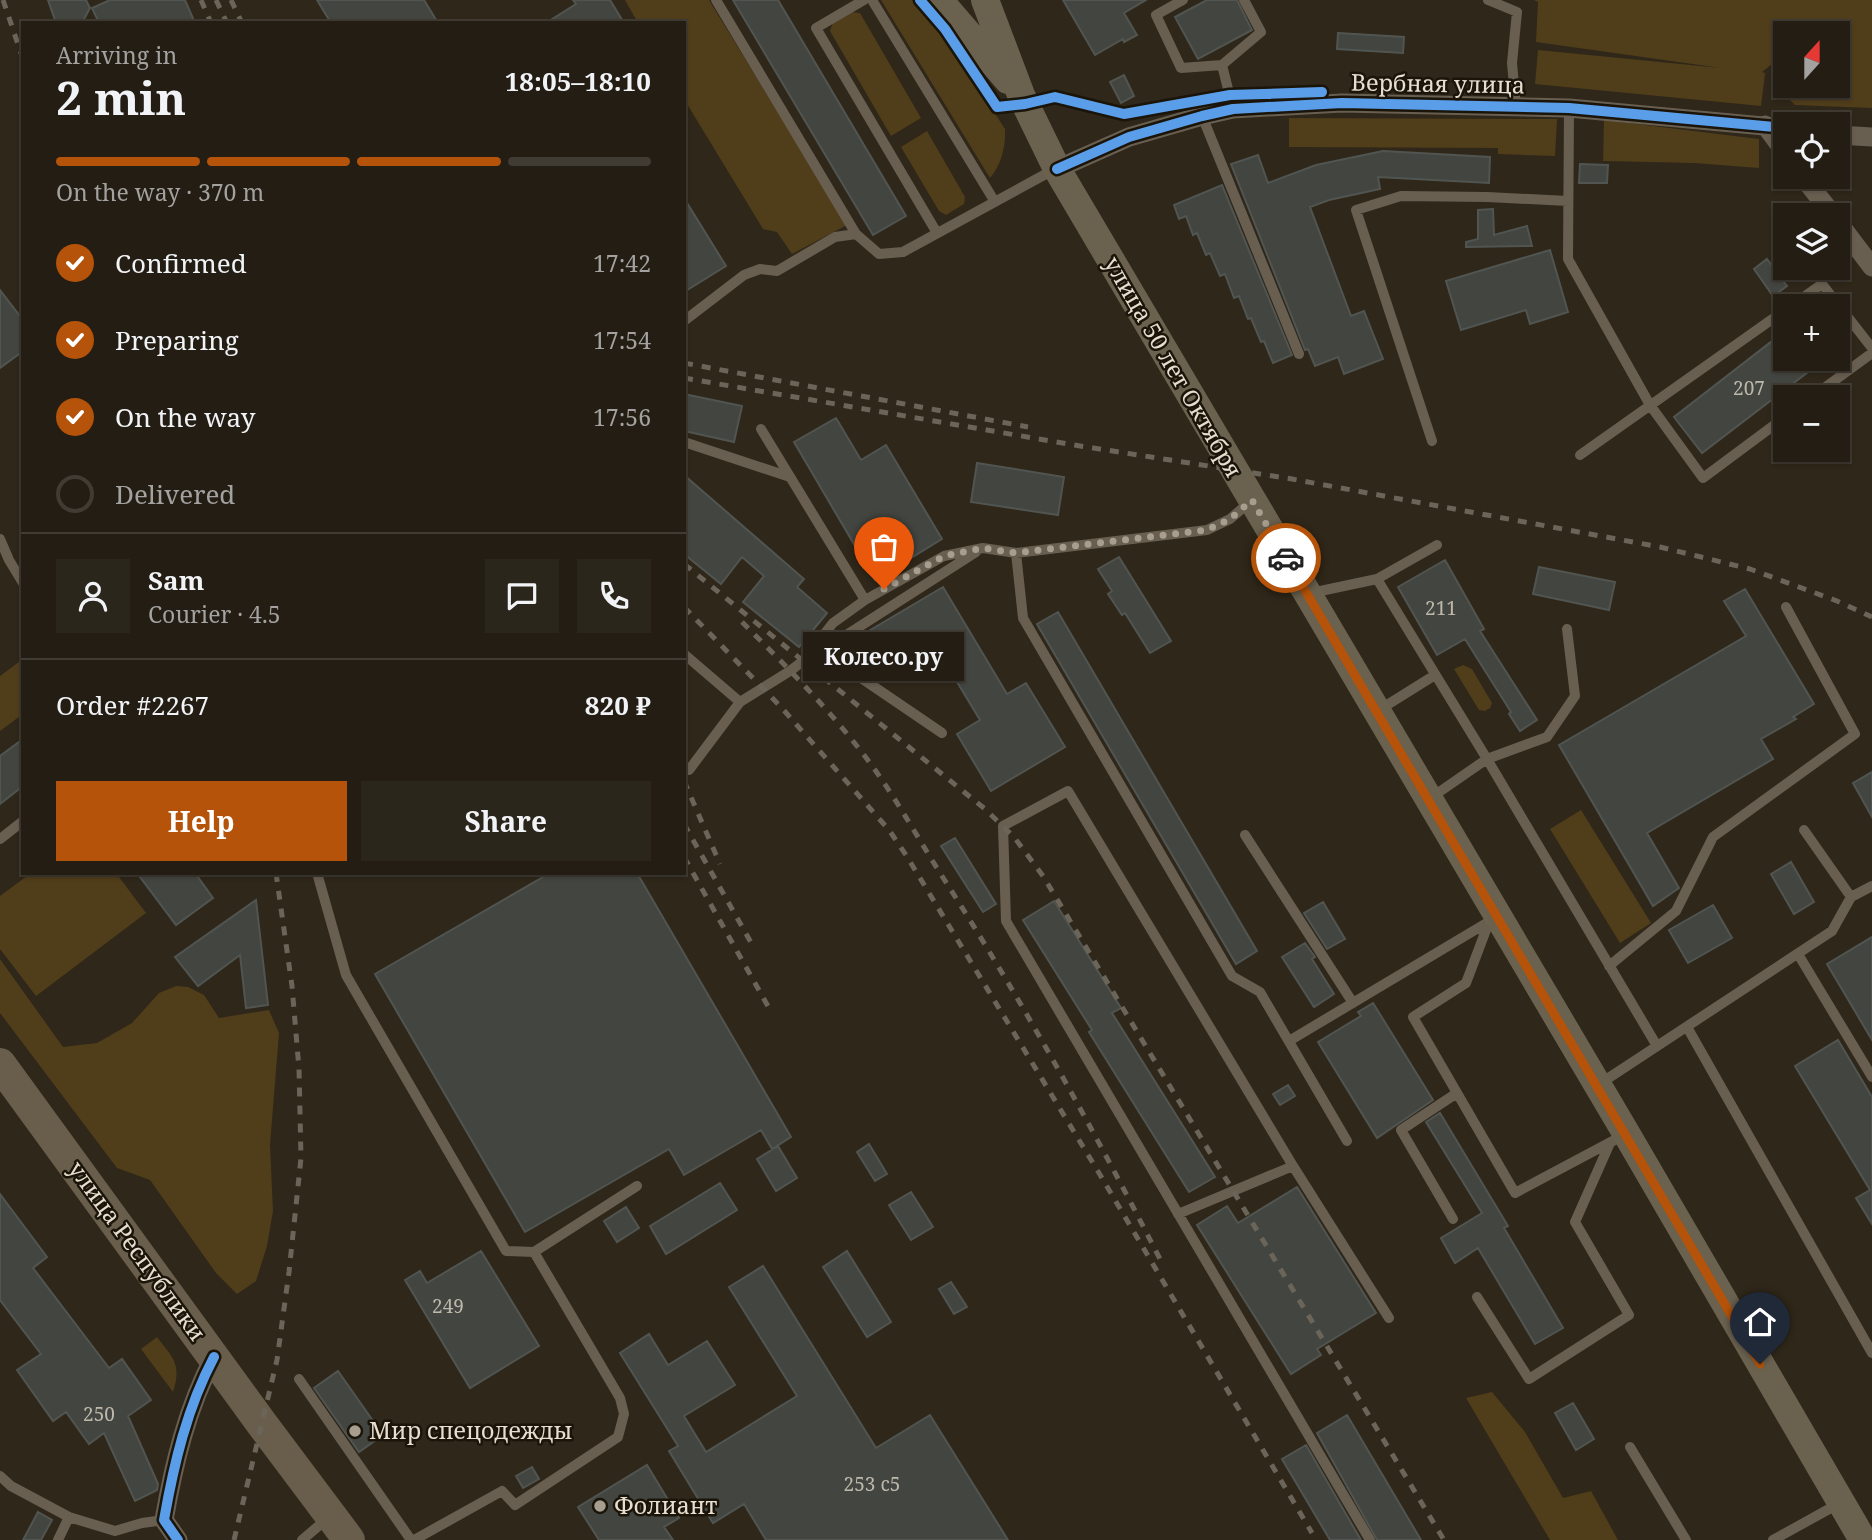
<!DOCTYPE html>
<meta charset="utf-8">
<style>
body{margin:0;font-family:"Noto Serif",serif;background:#2b261c;color:#f1f3f6;height:100vh;display:flex;flex-direction:column;font-size:26px;white-space:nowrap}
*{box-sizing:border-box;margin:0}
p{font-size:23px;color:#a3a2a0}
.icon{flex:none;width:38px;height:38px;fill:none;stroke:currentColor;stroke-width:2;stroke-linecap:round;stroke-linejoin:round}
.map{position:relative;flex:1;overflow:hidden}
.sheet{position:absolute;left:21px;top:21px;width:665px;height:854px;display:flex;flex-direction:column;background:#231d13;border-radius:0px;box-shadow:0 2px 5px #0004,0 0 0 2px #403b33}
.sheet>*{flex:none}
.needle{width:46px;rotate:21deg}
.fabs{position:absolute;left:1773px;top:21px;display:grid;gap:14px}
.fabs a{display:grid;place-items:center;width:77px;height:77px;border-radius:0px;background:#231d13;box-shadow:0 2px 5px #0004,0 0 0 2px #403b33;font-size:35px}
.pin{position:absolute;display:grid;place-items:center;width:60px;height:60px;color:#fff;margin:-72px -30px;border-radius:50% 50% 50% 0;rotate:-45deg;box-shadow:0 0 7px #0007}
.pin .icon{rotate:45deg}
.courier{position:absolute;display:grid;place-items:center;width:70px;height:70px;margin:-35px;border:5px solid #b45309;border-radius:50%;background:#fff;color:#222;box-shadow:0 2px 9px #0007}
.bubble{position:absolute;height:49px;border-radius:0px;background:#231d13;box-shadow:0 2px 5px #0004,0 0 0 2px #403b33;font-size:23px;font-weight:700;line-height:49px;text-align:center}
.summary em{font-style:normal;font-weight:700}
.summary div{display:flex;flex-direction:column-reverse}
.summary{display:flex;align-items:center;justify-content:space-between;height:119px;padding:0 35px}
h1{font-size:46px;font-weight:700;line-height:52px}
.bar{display:grid;grid-template-columns:repeat(4,1fr);gap:10px 7px;align-content:center;height:84px;padding:0 35px}
.bar i{height:9px;border-radius:5px;background:#403b33}
.bar .on{background:#b45309}
.bar p{grid-column:span 4}
.line{display:flex;align-items:center;gap:18px;padding:0 35px;border-top:2px solid #403b33}
.line div{flex:1}
.round{display:grid;place-items:center;flex:none;width:74px;height:74px;border-radius:0px;background:#2b261c}
ol{padding:0 35px;list-style:none}
li{display:flex;align-items:center;gap:21px;height:77px}
li p{margin-inline-start:auto}
li .icon{padding:7px;border-radius:50%;background:#b45309;color:#fff;stroke-width:4}
li:last-child{color:#a3a2a0}
li i{width:38px;height:38px;border:4px solid #403b33;border-radius:50%}
.button{display:flex;gap:14px;margin-top:auto;padding:14px 35px}
.button a{flex:1;height:80px;border-radius:0px;background:#b45309;color:#fff;font-size:28px;font-weight:700;line-height:80px;text-align:center}
.button a+a{background:#2b261c;color:#f1f3f6}
.map>svg:first-child{display:block}
</style>
<div class="map">
<svg width="1872" height="1540" viewBox="0 0 1872 1540">
<rect width="100%" height="100%" fill="#2f2719"/>
<path fill="#503d1a" d="M625,0H709L847,225L792,254L777,232L763,229L684,99V23H638Z
M881,0H912L942,31L1005,129C1006,146 1001,166 990,178Z
M1534,0H1872V108L1795,105L1787,97V86H1838V33H1785V60L1776,61L1762,72L1765,73L1761,106L1535,84L1538,50L1721,68L1536,42L1538,2Z
M851,12L860,13L921,118L891,136L830,31L833,22Z
M1289,118L1557,119L1555,156L1498,154V148L1289,147Z
M1604,120L1759,139V168L1694,163L1603,161Z
M927,131L965,197L964,204L946,215L939,211L901,147Z
M23,659V714L0,731V676Z
M1463,665L1472,669L1492,703L1490,708L1485,711L1479,710L1454,669Z
M1581,810L1651,923L1620,943L1550,829Z
M31,873H116L146,913L36,996L0,949V896Z
M0,959L63,1047L97,1043L132,1023L159,993L176,986L188,987L204,995L219,1018L269,1010L279,1033L270,1145L273,1211L267,1246L256,1281L237,1294L216,1273L150,1180L117,1168L0,1013Z
M157,1337C173,1358 182,1364 173,1392L141,1349Z
M1492,1392L1525,1432L1563,1498L1591,1491L1618,1540H1550L1466,1398Z"/>
<path fill="#424540" stroke="#515551" stroke-width="2" d="M48,0H86L90,8L82,23H56Z
M110,0H185L195,23H99L92,8Z
M317,0H424L438,23H331Z
M573,0H610L624,23H546L576,4Z
M733,0H778L906,216L873,235Z
M1063,0H1146L1124,13L1137,35L1124,42L1123,39L1095,55Z
M1207,0H1237L1252,30L1198,59L1175,17Z
M1338,33L1404,37L1403,53L1337,49Z
M1124,75L1134,96L1121,103L1110,82Z
M1383,151L1490,157L1489,183L1378,177L1380,189L1329,200L1310,207L1351,316L1364,311L1383,359L1344,374L1338,357L1315,366L1308,349L1305,350L1231,164L1258,155L1268,183L1316,165Z
M1580,164L1608,165L1607,183H1579Z
M1222,185L1292,355L1273,363L1264,341L1261,342L1251,318L1248,319L1239,296L1234,298L1225,274L1220,276L1210,253L1206,255L1197,233L1193,235L1186,216L1179,219L1174,205Z
M684,198L726,266L684,292Z
M1493,209L1494,235L1527,226L1532,246L1466,247V242L1478,239V210Z
M1550,250L1568,312L1530,324L1526,310L1461,330L1446,281Z
M1767,259L1787,286L1773,296L1754,269Z
M0,290L23,320V351L0,368Z
M1785,331V359H1825L1702,453L1674,417Z
M684,394L742,406L734,442L684,431Z
M836,418L861,460L886,445L942,539L875,580L794,442Z
M977,463L1064,477L1058,515L971,502Z
M684,475L804,579L797,587L827,613L799,647L743,602L764,576L742,557L721,584L684,554Z
M1119,557L1171,641L1150,653L1125,613L1122,615L1108,594L1112,591L1098,569Z
M1445,560L1484,629L1480,631L1537,720L1520,731L1509,714L1511,712L1465,639L1437,655L1398,587Z
M1539,567L1615,582L1609,610L1533,594Z
M943,587L1007,694L1026,683L1065,747L991,791L957,734L980,720L928,634L867,670L850,642Z
M1745,589L1814,704L1793,717L1796,719L1761,739L1773,759L1647,833L1679,888L1653,906L1559,745L1746,636L1724,601Z
M1058,612L1257,951L1236,964L1037,624Z
M23,739V786L0,804V756Z
M1872,772V817L1853,783Z
M955,838L996,904L983,912L941,846Z
M1791,862L1814,902L1794,914L1771,874Z
M137,873H195L213,898L176,925Z
M550,873H637L791,1137L772,1149L761,1130L684,1175L669,1149L525,1232L375,974Z
M256,900L268,1005L246,1008L240,955L198,986L175,957Z
M1054,901L1121,1008L1112,1013L1215,1177L1189,1192L1089,1032L1092,1030L1023,920Z
M1323,902L1345,939L1327,949L1304,913Z
M1713,905L1732,938L1688,963L1669,930Z
M1872,937V1040L1827,964Z
M1305,943L1315,957L1312,959L1334,994L1314,1007L1282,957Z
M1373,1003L1433,1100L1377,1138L1318,1042L1361,1016L1358,1012Z
M1838,1040L1872,1097V1224L1856,1198L1870,1190L1795,1066Z
M1288,1085L1295,1096L1280,1105L1273,1094Z
M1440,1113L1508,1226L1504,1228L1563,1328L1535,1344L1478,1248L1455,1263L1441,1238L1482,1213L1426,1122Z
M869,1144L887,1174L875,1181L857,1152Z
M778,1146L797,1178L776,1191L757,1159Z
M720,1183L737,1210L666,1254L650,1226Z
M1297,1187L1376,1313L1317,1349L1321,1355L1291,1374L1197,1225L1227,1206L1238,1223Z
M911,1192L933,1227L911,1240L889,1205Z
M0,1194L47,1257L33,1268L109,1368L122,1359L151,1400L128,1416L158,1484L157,1490L135,1501L104,1433L89,1444L66,1412L53,1421L17,1370L41,1354L0,1300Z
M626,1207L639,1228L617,1242L604,1221Z
M481,1251L539,1346L470,1388L405,1280L420,1271L427,1283Z
M847,1251L891,1322L867,1337L823,1267Z
M763,1266L876,1448L930,1415L1008,1540H766L744,1504L713,1523L669,1451L678,1446L620,1353L649,1334L668,1365L707,1341L735,1385L684,1416L706,1452L797,1396L729,1287Z
M951,1282L967,1307L954,1314L939,1289Z
M338,1371L383,1435L359,1452L314,1388Z
M1573,1403L1594,1439L1576,1450L1555,1413Z
M1347,1415L1421,1540H1377L1317,1433Z
M1306,1445L1361,1540H1330L1282,1459Z
M647,1465L679,1518L664,1527L673,1540H599L578,1507Z
M532,1467L539,1479L523,1488L516,1476Z
M38,1512L52,1520L41,1540H23Z"/>
<g fill="none" stroke-linecap="round" stroke-linejoin="round">
<path stroke="#685f51" stroke-width="10" d="M716,0L856,234L879,254L903,252L1055,169
M864,0L816,28L937,233
M872,0L995,202
M1183,0L1156,15L1181,68L1222,65L1261,32L1244,0
M1488,0L1517,12L1512,63L1516,107
M1222,65L1233,109
M1569,108L1568,259L1650,405L1703,478L1785,417
M1202,116L1299,354
M1791,306L1822,284L1872,348
M684,321L744,275L760,269L777,271L835,237L856,234
M1812,397L1872,353
M761,429L865,600
M1432,441L1356,210L1401,196L1487,197L1568,201
M684,442L790,477
M1580,455L1785,310
M0,539L9,560L23,583
M1016,553L1023,618L1232,976L1260,992L1347,1141
M1377,579L1437,545
M1311,593L1377,579L1487,759L1657,1046
M684,654L740,702L790,671L803,661L833,623L865,600L944,556L983,548L1016,553L1207,530L1230,519L1251,501
M1379,710L1435,675
M942,733L845,667L837,641L976,552
M689,770L740,702
M1432,797L1487,759L1547,737L1575,696L1567,629
M1245,835L1353,1003
M0,839L23,821
M317,873L346,975L506,1251L534,1252
M1851,897L1872,886
M1489,922L1466,983L1413,1017L1515,1193L1624,1135
M1798,954L1872,1077
M1609,966L1676,911L1713,837L1855,734L1786,607
M1687,1027L1872,1353
M1289,1041L1490,921
M1601,1083L1832,931L1851,897L1804,830
M1178,1214L1293,1166
M1453,1219L1401,1130L1457,1093
M1477,1297L1529,1379L1629,1315L1575,1222L1610,1143
M299,1379L411,1540
M1630,1447L1686,1540
M0,1476L11,1486L69,1517L115,1531L142,1523L164,1520
M58,1540L69,1517
M302,1540L328,1518
M414,1540L502,1491L515,1505L618,1437L624,1414L620,1398L534,1252L637,1186
M1370,1540L1006,921L1003,826L1068,791L1293,1166L1389,1318
M1773,1540L1840,1503"/>
<path stroke="#685f51" stroke-width="19" d="M1765,125L1785,152
M1838,135L1872,137
M1057,169L1129,137L1202,116L1233,109L1342,103L1569,108L1785,128
M1803,177L1833,215
M1838,222L1872,267
M178,1540L164,1520C174,1463 187,1408 214,1357"/>
<path stroke="#6b614f" stroke-width="28" d="M939,0L1008,80
M985,0L1021,95L1057,169L1626,1133L1863,1540"/>
<path stroke="#695e4b" stroke-width="32" d="M0,1064L262,1424L349,1540"/>
<path stroke="#6b6559" stroke-width="5" stroke-dasharray="9 9" stroke-linecap="butt" d="M3,0L23,59
M201,0L211,23
M216,0L227,23
M231,0L242,23
M684,363L1028,427
M684,378L1074,445L1292,479L1660,547L1750,569L1837,601L1872,617
M684,564L985,809L1014,837L1043,876L1444,1540
M684,607L781,707L889,830L906,855L1099,1173L1312,1533
M742,622C785,665 830,710 867,759C895,796 917,837 942,876C1021,999 1093,1128 1160,1259
M684,781L720,864
M684,824L753,946
M684,857L769,1008
M234,1540L277,1360L289,1272L301,1158L299,1069L292,986L276,873"/>
<g stroke="#1a1409" stroke-width="15">
<path id="cycleway" d="M920,0L945,29L997,107L1025,104L1055,97L1124,114L1230,95L1322,92
M1057,169L1129,137L1202,116L1233,109L1342,103L1569,108L1785,128
M178,1540L164,1520C174,1463 187,1408 214,1357"/>
</g>
<use href="#cycleway" stroke="#5a9eea" stroke-width="10"/>
</g>
<g fill="none" stroke-linecap="round" stroke-linejoin="round">
<path stroke="#a79e8f" stroke-width="7" stroke-dasharray="0 12.6" d="M884,589L944,556L983,548L1016,553L1207,530L1230,519L1252,500L1286,558"/>
<path stroke="#b45309" stroke-width="9" d="M1286,558L1760,1364"/>
</g>
<g fill="#a79e8f" stroke="#1a1409" stroke-width="2.5">
<circle cx="355" cy="1431" r="7"/>
<circle cx="600" cy="1506" r="7"/>
</g>
<g text-anchor="middle" stroke-width="5" stroke-linejoin="round" paint-order="stroke">
<g font-size="19" fill="#beb8ab">
<text x="1749" y="395">207</text>
<text x="1441" y="615">211</text>
<text x="448" y="1313">249</text>
<text x="99" y="1421">250</text>
<text x="872" y="1491">253 c5</text>
</g>
<g font-size="23" fill="#e7decf" stroke="#1a1409">
<text transform="translate(1438 84) rotate(1)" y="8">Вербная улица</text>
<text transform="translate(1173 367) rotate(60)" y="8">улица 50 лет Октября</text>
<text transform="translate(137 1251) rotate(54)" y="8">улица Республики</text>
</g>
<g font-size="23" fill="#e7decf" stroke="#1a1409" text-anchor="start">
<text x="369" y="1439">Мир спецодежды</text>
<text x="614" y="1514">Фолиант</text>
</g>
</g>
</svg>
<div class="fabs">
<a><svg class="needle" viewBox="-14 -14 28 28"><path d="M0-13l5 13h-10z" fill="#e53935"/><path d="M0 13l5-13h-10z" fill="#a3a2a0"/></svg></a>
<a><svg class="icon" aria-label="locate" viewBox="0 0 24 24"><circle cx="12" cy="12" r="6"/><path d="M12 2v4M12 18v4M2 12h4M18 12h4"/></svg></a>
<a><svg class="icon" aria-label="layers" viewBox="0 0 24 24"><path d="M12 4l9 5-9 5-9-5zM3 14l9 5 9-5"/></svg></a>
<a>+</a>
<a>−</a>
</div>
<div class="pin" style="left:884px;top:589px;background:#ea580c"><svg class="icon" aria-label="bag" viewBox="0 0 24 24"><path d="M5 8h14l-1 12H6zM9 8a3 3 0 0 1 6 0"/></svg></div>
<div class="pin" style="left:1760px;top:1364px;background:#1f2937"><svg class="icon" aria-label="home" viewBox="0 0 24 24"><path d="M3 11l9-7 9 7M6 9v11h12V9"/></svg></div>
<div class="courier" style="left:1286px;top:558px"><svg class="icon" aria-label="car" viewBox="0 0 24 24"><path d="M5 17H2v-5l4-1 3-4h7l3 4 3 1v5h-3M9 17h6M6 11h13"/><circle cx="7" cy="17" r="2"/><circle cx="17" cy="17" r="2"/></svg></div>
<div class="bubble" style="left:803px;top:632px;width:161px">Колесо.ру</div>
<section class="sheet">
<div class="summary"><div><h1>2 min</h1><p>Arriving in</p></div><em>18:05–18:10</em></div>
<div class="bar"><i class="on"></i><i class="on"></i><i class="on"></i><i></i><p>On the way · 370 m</p></div>
<ol>
<li><svg class="icon" aria-label="check" viewBox="0 0 24 24"><path d="M5 12l5 5 9-10"/></svg>Confirmed<p>17:42</p></li>
<li><svg class="icon" aria-label="check" viewBox="0 0 24 24"><path d="M5 12l5 5 9-10"/></svg>Preparing<p>17:54</p></li>
<li><svg class="icon" aria-label="check" viewBox="0 0 24 24"><path d="M5 12l5 5 9-10"/></svg>On the way<p>17:56</p></li>
<li><i></i>Delivered</li>
</ol>
<div class="line" style="height:126px"><a class="round"><svg class="icon" aria-label="person" viewBox="0 0 24 24"><circle cx="12" cy="8" r="4"/><path d="M4 21q1-7 8-7t8 7"/></svg></a><div><b>Sam</b><p>Courier · 4.5</p></div><a class="round"><svg class="icon" aria-label="chat" viewBox="0 0 24 24"><path d="M4 5h16v11H9l-5 4z"/></svg></a><a class="round"><svg class="icon" aria-label="phone" viewBox="0 0 24 24"><path d="M5 4h4l2 5-3 2q2 4 5 5l2-3 5 2v4C11 20 4 13 5 4z"/></svg></a></div>
<div class="line" style="height:91px"><div>Order #2267</div><b>820 ₽</b></div>
<div class="button"><a>Help</a><a>Share</a></div>
</section>
</div>
